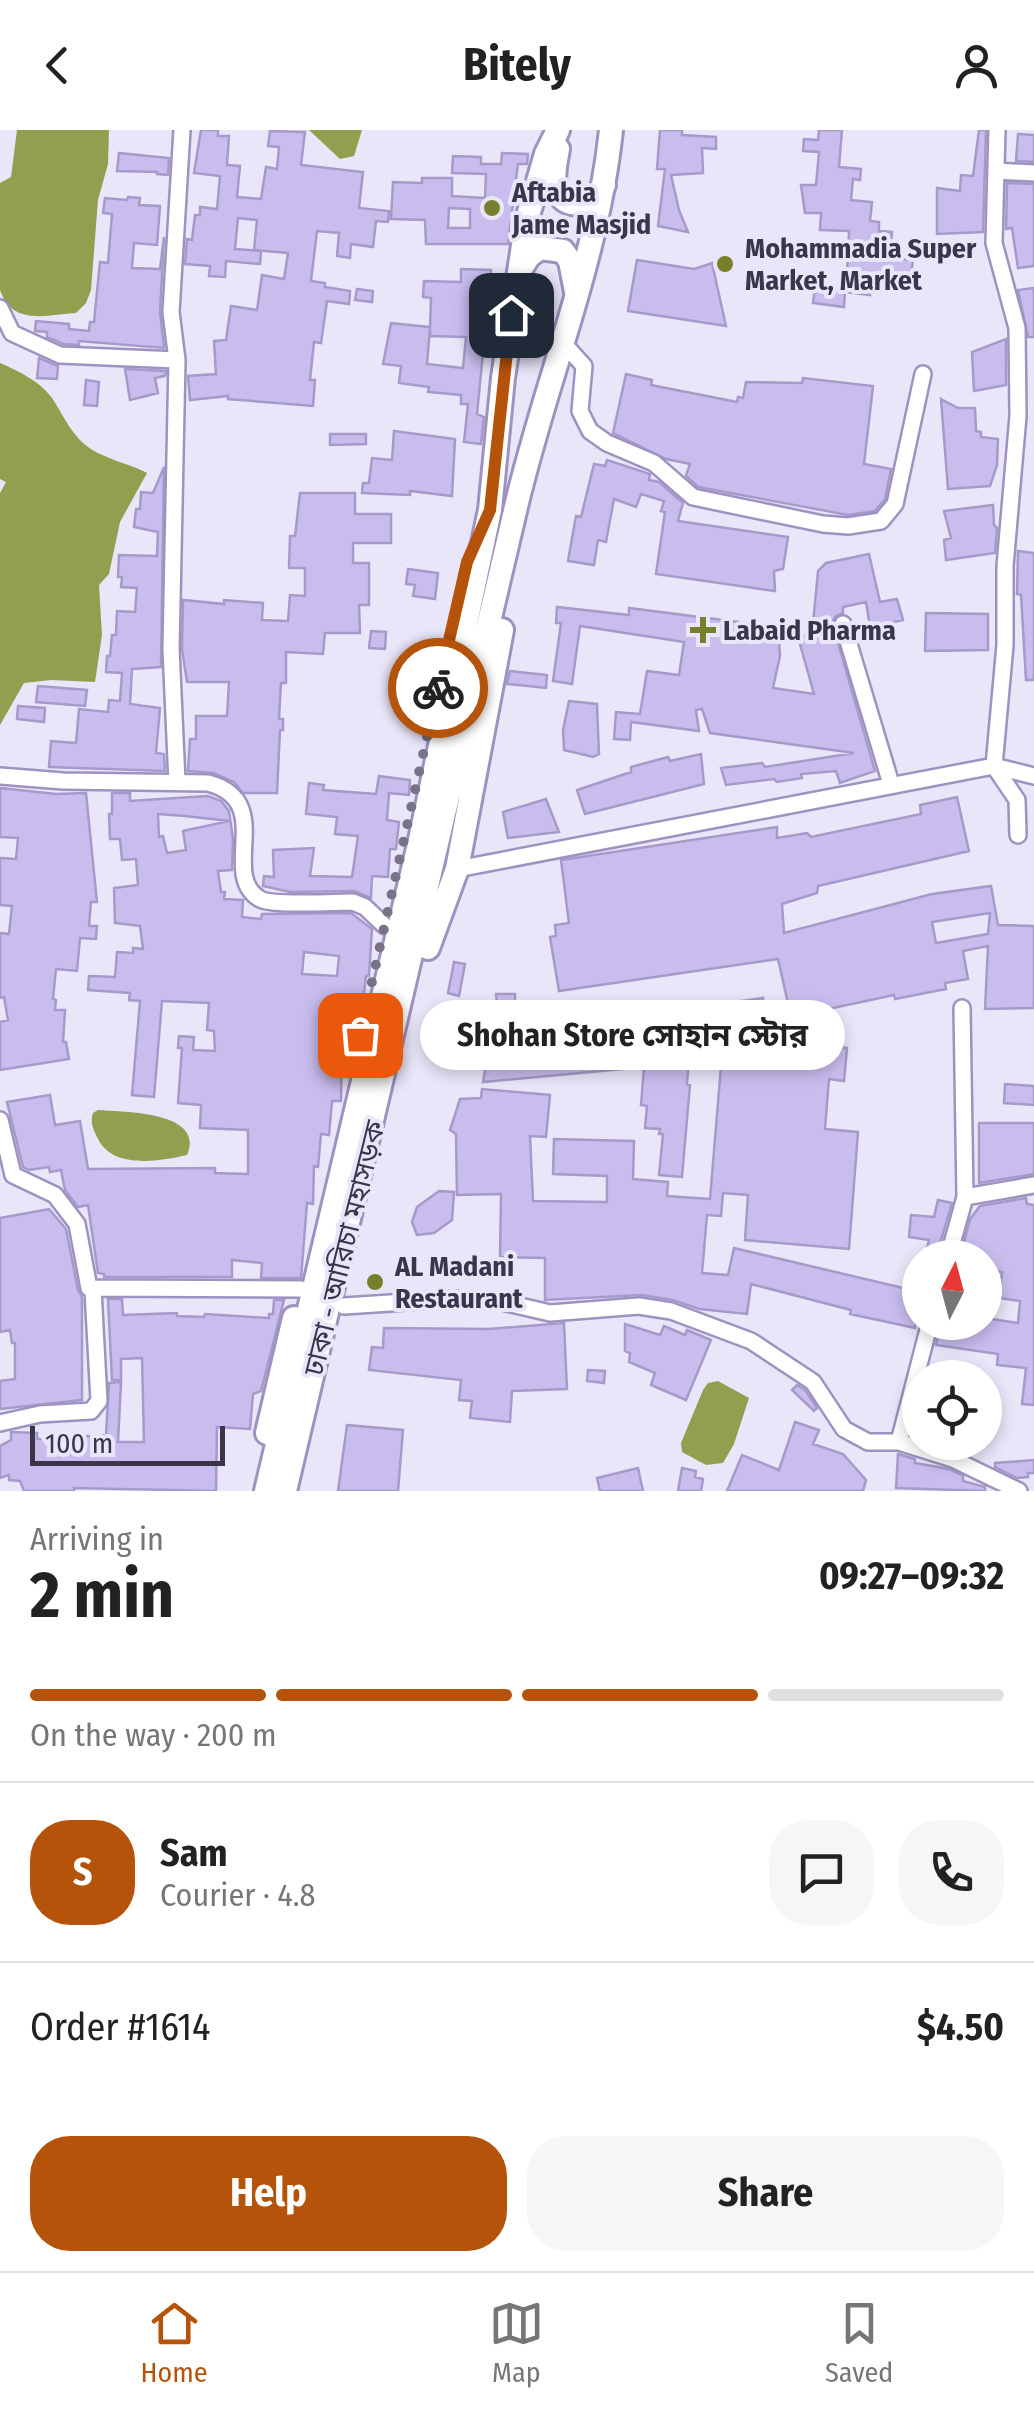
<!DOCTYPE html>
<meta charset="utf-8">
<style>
body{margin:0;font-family:"Fira Sans Condensed","Noto Sans Bengali",sans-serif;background:#f6f6f6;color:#222;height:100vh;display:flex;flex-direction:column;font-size:38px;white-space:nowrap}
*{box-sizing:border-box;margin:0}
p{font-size:32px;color:#767676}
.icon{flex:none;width:55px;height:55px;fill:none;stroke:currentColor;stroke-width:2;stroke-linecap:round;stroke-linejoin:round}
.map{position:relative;height:1361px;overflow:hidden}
.drawer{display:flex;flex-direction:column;background:#fff;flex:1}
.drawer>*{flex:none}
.needle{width:65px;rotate:6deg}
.tools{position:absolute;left:902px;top:1110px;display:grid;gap:20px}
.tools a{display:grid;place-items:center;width:100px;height:100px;border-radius:50%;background:#fff;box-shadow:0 5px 15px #0003;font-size:50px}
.scale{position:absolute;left:30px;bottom:25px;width:195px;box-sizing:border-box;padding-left:10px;border:5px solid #3a3549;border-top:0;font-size:28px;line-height:35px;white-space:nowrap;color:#3a3549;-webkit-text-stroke:8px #eae6fa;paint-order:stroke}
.pin{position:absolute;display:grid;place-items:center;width:85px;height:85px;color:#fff;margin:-42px;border-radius:20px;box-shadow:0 5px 15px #0006}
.courier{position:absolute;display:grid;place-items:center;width:100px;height:100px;margin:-50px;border:8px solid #b45309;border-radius:50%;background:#fff;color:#222;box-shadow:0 2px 12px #0007}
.bubble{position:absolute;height:70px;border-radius:35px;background:#fff;box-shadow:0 5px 15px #0003;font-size:32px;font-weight:700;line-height:70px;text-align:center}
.headline em{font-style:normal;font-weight:700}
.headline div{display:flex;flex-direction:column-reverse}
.headline{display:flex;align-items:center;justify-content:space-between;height:170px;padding:0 30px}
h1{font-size:65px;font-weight:700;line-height:75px}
.bar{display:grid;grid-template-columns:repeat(4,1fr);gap:15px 10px;align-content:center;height:120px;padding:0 30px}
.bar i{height:12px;border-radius:8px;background:#e0e0e0}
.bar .on{background:#b45309}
.bar p{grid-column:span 4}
.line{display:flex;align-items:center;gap:25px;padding:0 30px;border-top:2px solid #e0e0e0}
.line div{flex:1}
.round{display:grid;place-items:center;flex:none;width:105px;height:105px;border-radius:40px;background:#f6f6f6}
.action{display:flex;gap:20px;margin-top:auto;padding:20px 30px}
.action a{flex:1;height:115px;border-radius:40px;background:#b45309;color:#fff;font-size:40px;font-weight:700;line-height:115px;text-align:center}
.action a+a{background:#f6f6f6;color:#222}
header{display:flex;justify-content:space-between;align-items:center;height:130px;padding:0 30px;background:#fff;font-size:45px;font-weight:700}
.dock{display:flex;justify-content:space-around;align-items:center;height:140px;border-top:2px solid #e0e0e0;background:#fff;font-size:28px;color:#767676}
.dock a{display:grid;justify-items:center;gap:5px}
.dock .on{color:#b45309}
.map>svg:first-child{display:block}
</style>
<header><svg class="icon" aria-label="back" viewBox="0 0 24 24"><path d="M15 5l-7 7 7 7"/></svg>Bitely<svg class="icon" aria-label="person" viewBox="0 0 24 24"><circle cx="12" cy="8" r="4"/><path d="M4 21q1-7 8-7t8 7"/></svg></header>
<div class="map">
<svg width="1034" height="1361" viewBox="0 0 1034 1361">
<rect width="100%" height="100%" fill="#eae6fa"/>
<path fill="#939e4f" d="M17,0H109L108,34L98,70L91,160L86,173L76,183C46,185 12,196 0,160V53L11,47Z
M309,0H362L354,26L340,29Z
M0,233C18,241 40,251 52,268C62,283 69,300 83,313C101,329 127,332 147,343L120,392L109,444L99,455L102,505L95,552L51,550L24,553L0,595V363L6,352L0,349Z
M98,980C123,982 206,981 187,1025C157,1032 111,1039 97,1007C93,998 90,993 93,983Z
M718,1251L749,1268L734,1314L723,1333L706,1335L682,1322L681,1313L703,1260L708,1253Z"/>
<path fill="#c9bdee" stroke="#a69aca" stroke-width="2.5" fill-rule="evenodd" d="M201,0H218V6H229L227,35L240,36L237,67L261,69L266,37L277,39L279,17L268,16L270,1L305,2L301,35L363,42L359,78L389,81L388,92L376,91L373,117L351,114L350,128L337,126L339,103L317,101L311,151L325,153V157L350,161L349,174L327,171L321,213L314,212L310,250H315L313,276L228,269V266L190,270L188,246L216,244L214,211L226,210L231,176L257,180L262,145L284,149L288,123L254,120L257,90L238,88L235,119L261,121L260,134L226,131L225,147L209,146L210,136L185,134L187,109L192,110L195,85H200V77L217,79L220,46L194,43Z
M660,0H682V5L716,7V19L702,18L703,43L671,45L679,80L688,102L658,96L665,39H657Z
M819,0H842L839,37L861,39L860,50L853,49L851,70L872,72L870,91L879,92V101L892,102L890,128L913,130L911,146L875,142L870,165L845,162L844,177L813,173L815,157L845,160L848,128L849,101L820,100L821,83H805L801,55H816L819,22L803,21L804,9L818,10Z
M979,0H986L983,102L937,104V58L960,61L961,45L973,46Z
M1018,4L1034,5V32L1016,31Z
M119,23L169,28L168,45L157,44V42L117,41Z
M502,23L528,24L527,34H518L508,114H426L425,90L391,89L393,52L422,53V48H452V66L485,68L486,44L452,43L453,26L481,27V34H501ZM449,78L470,79V98H448Z
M1007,53L1034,54V136L1018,138L1012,98L1006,99Z
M128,67L140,68L139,75L160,76L157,115L134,113L132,138L160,139L164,107L160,181L164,218L79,211V215L63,214L47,207V202L35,201L36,191L69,194V199L89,201L90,192H94L100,132L108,133L112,84L103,83L105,68L127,70Z
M637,130L694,139L712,133L726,196L628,181Z
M461,139L491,140L490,165H493L487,202L495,203L492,224L483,223L477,284L484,287L481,314L464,312L468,274H461V265L428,262L429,257L399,253L401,236L383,234L391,193L430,197L431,168L423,167L424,151L461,152ZM430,198V206L466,207L463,238L427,234Z
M1034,158V207H1028L1018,160Z
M357,159L373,161L372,172L355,170Z
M1006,209V255L974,261L972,222Z
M39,228L58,236L57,249L37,248Z
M125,239L166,241L165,246L155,248L158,263L130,270Z
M626,244L652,250L651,255L737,272L738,267L743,268L746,252L802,253L803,248L873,256L864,334L891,339L885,369L875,381L848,385L698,357L686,346L690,334L666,329L613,303Z
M86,250L99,252L97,276L84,275Z
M941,269L958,278H975L976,301L981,302V307L998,309L997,335L990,356L948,359Z
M394,301L455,309L452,366L410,361V365L362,363L363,353H369L372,328L392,330Z
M330,304H366V314L330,315Z
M607,330L650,344L649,350L659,352L683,373L678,391L788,407L783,439L774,441L775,461L656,444L665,382L661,381L664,371L641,364L636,377L614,369L606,412L598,410L594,435L568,431L576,386L581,387L594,334L605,336Z
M164,337L161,537L132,539L130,574L160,578L156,623L164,624L165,641L49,637L51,611L76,613L79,579L108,582L109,570L120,571L122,543L106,542L107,526H110L112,505H116L117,481L135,482L137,458L121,457L122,447H118L119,425L157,426L158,402L134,397L136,379H140L141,362L153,363Z
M300,363H355V384H391V413H353V433H369V475H359L360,503H325L323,524L286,522V553H281L279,589H283V600H280L277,663H243L234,652L213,643L188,641L190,609H196V586H227L229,552H187L182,519L183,470L224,474V470L263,473L262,490L288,491L290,465L305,466V438H289L290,406H295Z
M993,375L994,395L997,398L995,423L946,430L944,410L951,408L944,381Z
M1018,421L1034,423V550H1026L1021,465L1017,464Z
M869,424L880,472L897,469L903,490L870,497L866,472L843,477V483L836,486L832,492L875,641L840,653L836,641L801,644L802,648L777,652L774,649L726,655L721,638L762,633L765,637L854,623L710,603L702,579L696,580L699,601L631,592L630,610L614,609L616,582L640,584L647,541L679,545L684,512L580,496L572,554L553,551L561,493H556L557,477L629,485V478L778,497L780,526L773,558L814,564L798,507L812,504L818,441L826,433Z
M408,439L438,443L435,469L413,466L415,455L406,454Z
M926,483L988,484V520L925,521Z
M371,501L386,502L385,519L369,518Z
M510,541L547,545L546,558L507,554Z
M38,556L87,560L85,576L36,572Z
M569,571L597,574L599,624L593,627L564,620L563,600Z
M18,576L45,578L44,592L17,589Z
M701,624L704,654L585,684L577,660L631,642V637L668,627L670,631Z
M379,646L410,650L409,665L389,663L387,690L399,692L396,719H390L388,747L372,746L371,768L354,761L290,762L263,756L264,746L274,747L273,720L314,718L310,746L352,747L358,706L335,704L337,687L306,684L309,653L324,655L323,660L376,664Z
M0,658L56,664L86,663L97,772H91L89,796H97L96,809L80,808L77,841L56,839L53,869L56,870L55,880H65L63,912H66L69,929L0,940V892L8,890L4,867L0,868V803L9,804L12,776L0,775V728L16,729L18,708L0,707Z
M112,663H130V671L208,666L221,671L229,681L233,709L232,740L218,741L221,762H225L224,769L243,770L242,787L261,789L262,784L351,783L372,799L369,846H366L362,881L349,880L346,912H342L341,971H332L329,1005L321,1004L318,1037L314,1036L313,1074L307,1073L301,1148H261L262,1133L232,1130V1147H104V1144L98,1143L88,1075L78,1077L65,1060L61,1040L50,1042L49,1037L29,1040L23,1037L7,972L50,965L55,995L80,991L88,1039L215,1038V1043L248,1044V1000L200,998L201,975L178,973L182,918H178L179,906L194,907L193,920L215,921L214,901L207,900L209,873L162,871L154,967L132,965L140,871L129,870L130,863L88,860L89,846L115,847L117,822L133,823V818L143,819L140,796L115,793L114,758L138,755L136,729L122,730L120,709H110L109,684H112ZM158,684L185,686L229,691L183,701L186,720L167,723L163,706L159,707ZM304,822L339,826L337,846L302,844Z
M957,667L969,721L818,756L817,763L782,774L784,803L932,764L991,756L998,795L1034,796V878L985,879L988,816L963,821L968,849L945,853L946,859L895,869L894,865L791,887L778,829L559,861L550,807L556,806L555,795L569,793L561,730L777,697V708L807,703L811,707L921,684L920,675ZM990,783L988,804L936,813L932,792Z
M546,669L559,702L508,708L503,682Z
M454,832L465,834L459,866L448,863Z
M496,864H515V896L531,894V901L763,868L765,884L681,905L788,914L789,897L836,901L834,917L847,918L844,951L829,949L825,999L858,1002L849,1119L745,1110L748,1065L723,1063L721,1086L707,1085L702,1143L728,1145L734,1118L920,1162L915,1198L850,1184L851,1180L751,1154L747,1184L699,1179L673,1170L641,1165L545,1170V1128L500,1127L501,1064L457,1065L456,1004L450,1000L460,969L481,968L482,959L550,965L546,1007L530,1006L533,1071L607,1072V1046L553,1044L554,1009L634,1011L633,1049L668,1052L667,1066L710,1069L722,924L683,921L688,941L687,954L690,955L682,1047L659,1045L663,1004H659L660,999L645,998L647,976L641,975L644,937L483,952L489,917L502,919Z
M1005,954L1034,956V975L1004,973Z
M979,993H1034V1044L979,1053Z
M439,1061L454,1062L452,1090L434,1103L417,1105L412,1092L417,1077Z
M1026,1068L1027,1074L1034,1075V1275L1022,1274L1026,1238L997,1235L998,1224L936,1215L941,1192H985V1188L1018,1193L1020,1171L999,1168L1002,1142L985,1140V1128H960L970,1089L980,1076Z
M938,1070L952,1073L938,1120L927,1118L929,1110L909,1107L911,1085L934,1087Z
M49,1079L66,1099L78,1160L82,1167V1270L0,1279V1251L15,1249V1213H12L10,1200L0,1202V1088Z
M108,1169H122L123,1185L177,1183V1186L204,1187L205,1184L269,1188V1184H273L274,1170H284L261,1261L253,1264L250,1299L217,1297L216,1361L74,1358V1361H24L20,1351L9,1350V1345L0,1348V1316L11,1310V1302L37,1303V1309L106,1305L109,1253L121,1252L118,1312H144L142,1228L121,1229V1250H112Z
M564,1193L567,1259L512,1261L510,1292L470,1288L472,1271L459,1270L461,1250L369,1240L372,1217L383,1218L384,1198L489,1199Z
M625,1194L660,1205L664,1196L685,1205L687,1200L711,1210L686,1270L651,1255L655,1243L629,1232L630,1223L625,1221Z
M588,1240L605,1241L604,1253L587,1251Z
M797,1255L805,1260L817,1278L814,1281L792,1260Z
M795,1292L819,1300L813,1314L843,1324L866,1350L863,1361H727L742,1325L779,1340Z
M347,1295L403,1300L398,1361H338Z
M898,1324L915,1329V1333L949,1339L963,1346V1351L985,1357V1361L896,1358Z
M1034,1330V1343H1028V1347L1017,1348L995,1337V1333Z
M638,1338L643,1361H600L597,1348Z
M682,1338L696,1341L695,1347L703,1349L701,1361H678Z"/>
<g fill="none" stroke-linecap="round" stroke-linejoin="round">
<g stroke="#9e92c1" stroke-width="20">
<path id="minor" d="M997,0L994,113L1017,198L1018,286L1005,436V515L994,636L1017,670L1018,705
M996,41L1034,43
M0,178L12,203L60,225L177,230
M564,214L584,236L580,281L590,301L607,313L654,333L693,367L823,394L848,396L881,391L895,374L923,244
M843,494L891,654
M0,646L63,651L208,653C277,671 218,744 260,769C272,776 335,772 353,772L365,777L385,796
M177,652L171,519L177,230L171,182L182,0
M457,739L994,636L1034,646
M962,878L965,1067
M0,990L13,1045L55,1065L77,1094L89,1158L301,1159
M948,1128L965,1067L1034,1055
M344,1176L452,1169L498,1171L550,1183L639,1176L671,1181L751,1211L813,1252L844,1299L868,1312H899L953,1329L1019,1361
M0,1293L40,1284L91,1281L99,1271L93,1160
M899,1312L930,1192"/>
</g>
<g stroke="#9e92c1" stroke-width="28">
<path id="highway" d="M558,19C556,31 551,49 557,61C569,84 595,71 604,55
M520,140L529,126L540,118L563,121L570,131L576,162
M428,818L457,739L502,500
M267,1303L294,1188
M266,1361L420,710L490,380L503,248L527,89L546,24L558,0
M285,1361C364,1035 439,708 515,381C545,251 597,134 611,0"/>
</g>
<use href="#minor" stroke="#fff" stroke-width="15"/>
<use href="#highway" stroke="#fff" stroke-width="22"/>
</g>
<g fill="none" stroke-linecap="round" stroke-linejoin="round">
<path stroke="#787387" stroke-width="10" stroke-dasharray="0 18" d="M360,905L438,558"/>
<path stroke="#b45309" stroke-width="12" d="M438,558L467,432L490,380L511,185"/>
</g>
<g fill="#76802c" stroke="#eae6fa" stroke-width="4">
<circle cx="492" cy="78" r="10"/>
<circle cx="725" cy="134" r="10"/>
<path d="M698 485h10v10h10v10h-10v10h-10v-10h-10v-10h10z"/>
<circle cx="375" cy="1152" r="10"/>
</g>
<g text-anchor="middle" stroke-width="8" stroke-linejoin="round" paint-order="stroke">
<g font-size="28" font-weight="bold" fill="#3a3549" stroke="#eae6fa" text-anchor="start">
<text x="512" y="72">Aftabia<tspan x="512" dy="32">Jame Masjid</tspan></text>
<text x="745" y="128">Mohammadia Super<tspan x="745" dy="32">Market, Market</tspan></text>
<text x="723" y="510">Labaid Pharma</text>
<text x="395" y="1146">AL Madani<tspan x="395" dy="32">Restaurant</tspan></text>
</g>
<g font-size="28" fill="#3a3549" stroke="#eae6fa">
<text transform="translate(344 1118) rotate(-76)" y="10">ঢাকা - আরিচা মহাসড়ক</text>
</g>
</g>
</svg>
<div class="tools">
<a><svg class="needle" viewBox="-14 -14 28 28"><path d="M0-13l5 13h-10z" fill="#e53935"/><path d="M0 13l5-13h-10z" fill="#767676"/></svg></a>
<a><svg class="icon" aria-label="locate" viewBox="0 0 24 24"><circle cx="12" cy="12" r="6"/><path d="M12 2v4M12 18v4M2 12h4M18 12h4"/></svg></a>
</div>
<div class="scale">100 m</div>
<div class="pin" style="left:360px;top:905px;background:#ea580c"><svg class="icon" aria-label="bag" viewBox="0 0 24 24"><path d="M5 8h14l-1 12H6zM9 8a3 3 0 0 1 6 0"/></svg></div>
<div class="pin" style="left:511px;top:185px;background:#1f2937"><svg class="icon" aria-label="home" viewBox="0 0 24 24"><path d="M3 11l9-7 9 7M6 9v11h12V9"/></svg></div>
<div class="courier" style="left:438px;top:558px"><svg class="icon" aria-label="bike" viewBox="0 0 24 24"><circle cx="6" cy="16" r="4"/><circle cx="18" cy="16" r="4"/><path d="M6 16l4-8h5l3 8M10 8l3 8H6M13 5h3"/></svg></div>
<div class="bubble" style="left:420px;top:870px;width:425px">Shohan Store সোহান স্টোর</div>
</div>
<section class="drawer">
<div class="headline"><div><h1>2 min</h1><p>Arriving in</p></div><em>09:27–09:32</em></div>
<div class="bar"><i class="on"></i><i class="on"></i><i class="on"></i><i></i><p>On the way · 200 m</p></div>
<div class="line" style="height:180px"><b class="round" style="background:#b45309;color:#fff">S</b><div><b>Sam</b><p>Courier · 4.8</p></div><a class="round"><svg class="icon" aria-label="chat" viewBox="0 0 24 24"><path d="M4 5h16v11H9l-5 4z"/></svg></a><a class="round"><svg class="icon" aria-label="phone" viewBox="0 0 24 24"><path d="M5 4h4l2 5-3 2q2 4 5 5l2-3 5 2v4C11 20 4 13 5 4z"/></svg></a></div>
<div class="line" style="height:130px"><div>Order #1614</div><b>$4.50</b></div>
<div class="action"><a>Help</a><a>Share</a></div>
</section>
<nav class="dock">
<a class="on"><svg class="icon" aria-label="home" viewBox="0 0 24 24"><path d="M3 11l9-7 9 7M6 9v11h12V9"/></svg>Home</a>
<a><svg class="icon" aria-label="map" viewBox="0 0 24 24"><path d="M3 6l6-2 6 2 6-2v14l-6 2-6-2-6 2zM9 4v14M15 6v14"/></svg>Map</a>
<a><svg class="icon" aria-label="saved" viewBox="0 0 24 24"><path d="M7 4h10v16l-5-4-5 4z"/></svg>Saved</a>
</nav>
